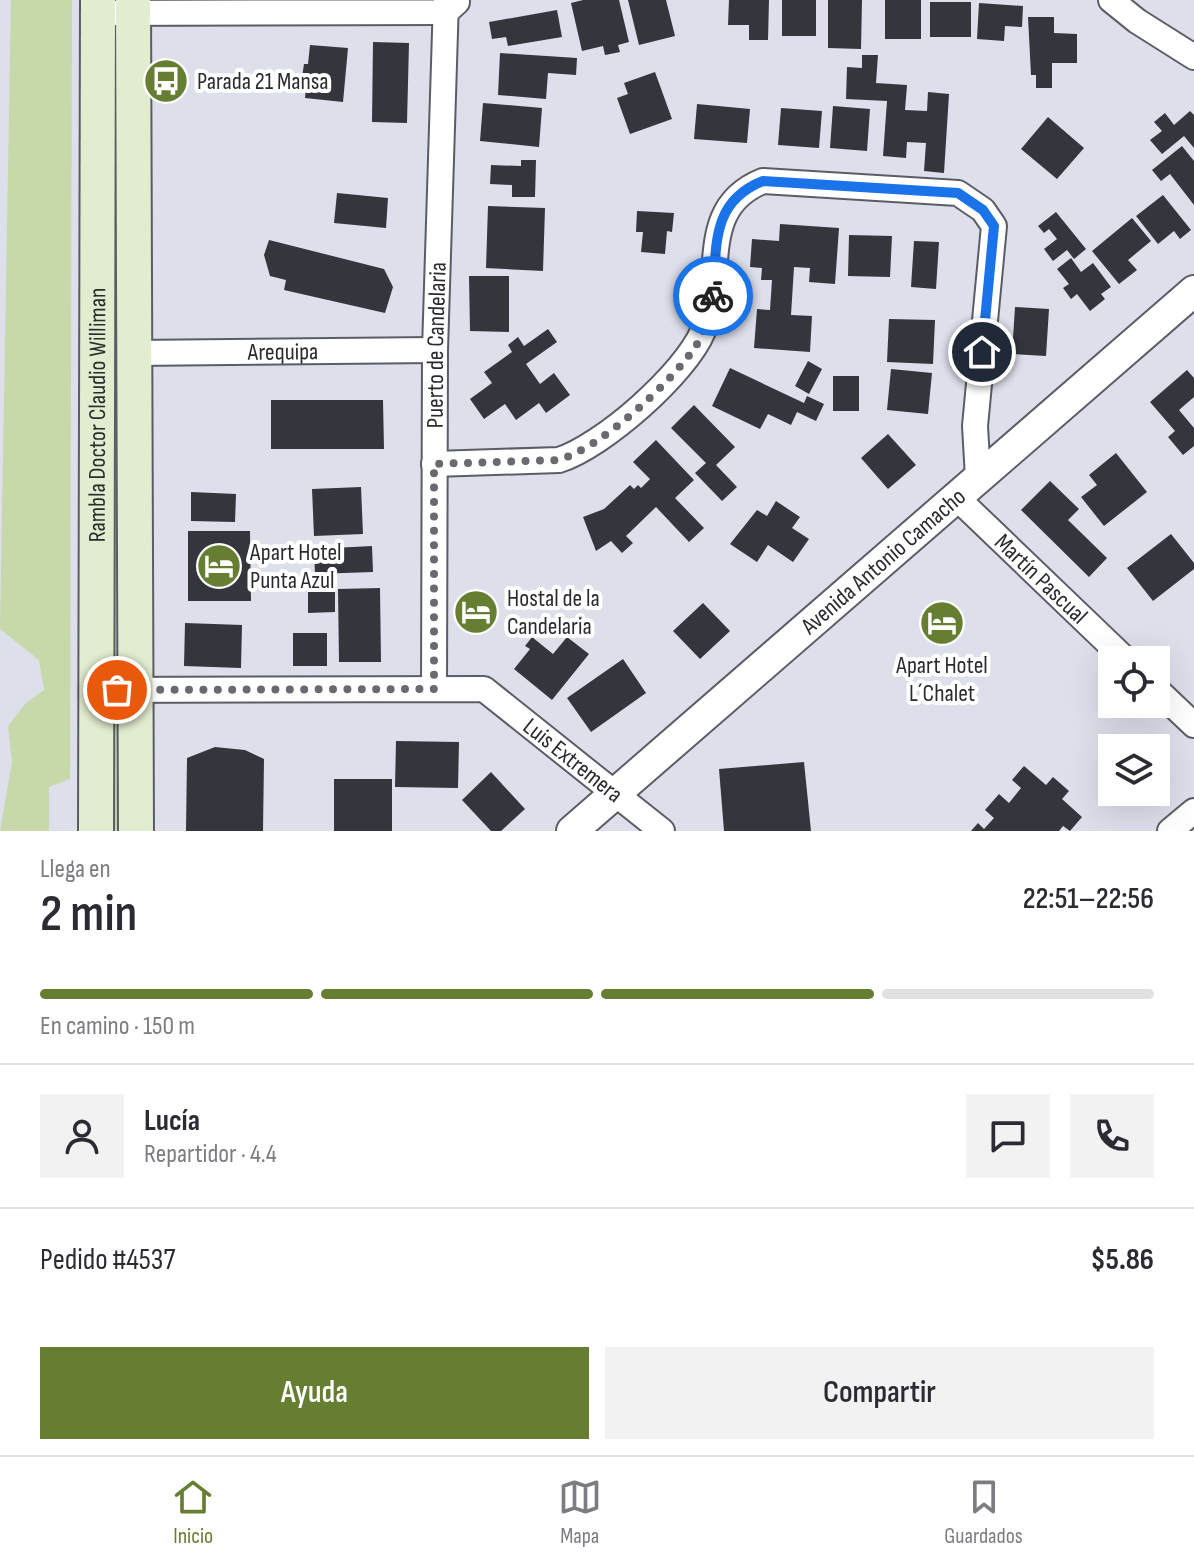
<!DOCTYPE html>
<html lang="es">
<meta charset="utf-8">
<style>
body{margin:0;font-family:"Sofia Sans Condensed",sans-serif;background:#f2f2f3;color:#2b2b33;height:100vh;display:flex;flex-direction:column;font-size:30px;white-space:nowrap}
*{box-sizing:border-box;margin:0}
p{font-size:26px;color:#7c7c81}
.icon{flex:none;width:44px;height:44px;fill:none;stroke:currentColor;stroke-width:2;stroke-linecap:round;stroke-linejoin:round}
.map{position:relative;height:831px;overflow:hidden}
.side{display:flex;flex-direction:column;background:#fff;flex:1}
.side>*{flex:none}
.buttons{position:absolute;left:1098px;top:646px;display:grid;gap:16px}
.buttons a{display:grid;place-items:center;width:72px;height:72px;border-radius:0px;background:#fff;box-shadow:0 8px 32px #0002;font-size:40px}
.pin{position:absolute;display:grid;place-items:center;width:68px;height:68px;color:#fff;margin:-34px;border:4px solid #fff;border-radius:50%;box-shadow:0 2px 8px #0007}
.courier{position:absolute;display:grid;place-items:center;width:80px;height:80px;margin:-40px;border:6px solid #1a73e8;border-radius:50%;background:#fff;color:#222;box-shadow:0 2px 10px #0007}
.overview em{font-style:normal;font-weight:600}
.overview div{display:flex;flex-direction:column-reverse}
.overview{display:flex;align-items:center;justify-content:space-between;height:136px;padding:0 40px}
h1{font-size:52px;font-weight:600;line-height:60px}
.bar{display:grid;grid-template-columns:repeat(4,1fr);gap:12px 8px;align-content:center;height:96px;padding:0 40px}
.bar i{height:10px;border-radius:6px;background:#e1e1e2}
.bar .on{background:#667e31}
.bar p{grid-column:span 4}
.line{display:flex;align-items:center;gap:20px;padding:0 40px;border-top:2px solid #e1e1e2}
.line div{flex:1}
.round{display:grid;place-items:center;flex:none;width:84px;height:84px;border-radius:0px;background:#f2f2f3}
.action{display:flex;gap:16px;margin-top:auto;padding:16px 40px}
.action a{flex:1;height:92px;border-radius:0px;background:#667e31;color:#fff;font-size:32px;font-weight:600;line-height:92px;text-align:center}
.action a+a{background:#f2f2f3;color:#2b2b33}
.dock{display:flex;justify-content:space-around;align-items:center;height:112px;border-top:2px solid #e1e1e2;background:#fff;font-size:22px;color:#7c7c81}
.dock a{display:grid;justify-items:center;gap:4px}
.dock .on{color:#667e31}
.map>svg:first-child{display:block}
</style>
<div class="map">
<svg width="1194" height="831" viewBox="0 0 1194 831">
<rect width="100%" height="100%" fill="#dddfea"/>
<path fill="#c7d8ab" d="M11,0H72L70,779L49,787V831H0L12,762L8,726L26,703L44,690L39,660L0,629Z
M117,27L119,679L110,672L114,29Z
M115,704H122L126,831H111V708Z"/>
<path fill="#34353d" d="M583,0H619L629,42L618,45L620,52L605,55L603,46L582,51L571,3Z
M628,0H666L675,36L639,45Z
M729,0H769L768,40H749V25H728Z
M782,0H816V36H782Z
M828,0H862L861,49L828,48Z
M885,0H921V39H885Z
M930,2H971V37H930Z
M979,3L1023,6L1022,27L1005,26L1004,41L977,39Z
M557,10L562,37L508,46L506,37L492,39L489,22Z
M1028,17H1054V33L1077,34V63H1052V88H1036V75H1031Z
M373,42L409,43L407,123L372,122Z
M310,45L348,48L343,102L305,98L307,78L302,77L304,64H308Z
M500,53L577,58L576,75L548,73L546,99L498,95Z
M862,55H878L876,83L907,85L905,110L927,111L928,92L949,94L944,173L924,171L926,143L907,142L906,158L883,156L887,101L846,99L847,67L862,68Z
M655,72L672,119L630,134L617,98L628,94L624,83Z
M483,103L542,108L539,147L480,141Z
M697,104L750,109L747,143L694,139Z
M833,106L870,109L867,151L830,148Z
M781,108L822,111L819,148L778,145Z
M1190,111L1194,115V148L1184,136L1162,154L1150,140L1162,131L1154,122L1165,113L1174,125Z
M1048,117L1084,148L1057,179L1021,149Z
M1182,146L1194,161V205L1170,174L1161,181L1152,170Z
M521,160H536L535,197H512V185L490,184L491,165L521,166Z
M337,193L388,198L386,228L334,223Z
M1163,195L1191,230L1180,239L1174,231L1158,244L1136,216Z
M488,206L545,208L543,271L486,268Z
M637,211L674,213L672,232L667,231L665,254L641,252L643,232H636Z
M1056,212L1086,249L1074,259L1067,250L1053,261L1044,249L1057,239L1049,229L1044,233L1038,226Z
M1132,218L1151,241L1128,260L1137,270L1119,284L1092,251Z
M780,224L839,228L835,284L809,282L810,268L794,267L791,315L812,316L810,352L754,348L757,309L770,310L772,280H761L762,268L750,267L752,239L779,241Z
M849,235L892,236L890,277L848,276Z
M269,240L384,269L393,287L385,313L284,290L286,280L270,276L264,255Z
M914,241L939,242L936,289L911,287Z
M1071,258L1081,272L1093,263L1111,287L1101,294L1105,299L1090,311L1077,294L1071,299L1063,288L1069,284L1057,269Z
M469,276H509V332L470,331Z
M1015,307L1049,309L1046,356L1012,354Z
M889,319L935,320L933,364L887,362Z
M548,329L557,342L526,364L540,384L554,373L570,395L546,413L539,403L516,420L505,404L484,419L470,399L492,383L484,372L512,352L508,345L518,337L524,346Z
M808,361L822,369L809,394L795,386Z
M730,368L804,403L807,396L824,404L816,421L797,412L791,425L768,414L760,429L712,406Z
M891,369L932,373L928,414L887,410Z
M1187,370L1194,378V397L1179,410L1194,428V446L1183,455L1168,437L1175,431L1150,402Z
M833,376H859V411H833Z
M271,400H383L384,449H271Z
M694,405L735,447L716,465L737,487L722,501L695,473L706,463L671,428Z
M888,434L916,465L888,489L861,458Z
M656,440L694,480L675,498L704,528L689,542L656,507L626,536L633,543L622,553L611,541L596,551L583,517L604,509L630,485L634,489L638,485L641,488L650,479L633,462Z
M1116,453L1147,492L1104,526L1081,497L1097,485L1089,475Z
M1050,481L1079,509L1068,520L1107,558L1089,577L1021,510Z
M361,487L363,534L314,536L312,489Z
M191,492L236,494L235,522L191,521Z
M776,501L800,517L792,528L809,539L793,562L768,545L757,562L730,544L757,510L767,516Z
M188,531H250L251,601H188Z
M1171,534L1194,563V569L1153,601L1127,568Z
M372,546L373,572L315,574L314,549Z
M380,588L381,662H339L338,589Z
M308,592H335V612L308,613Z
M703,603L730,631L700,659L673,631Z
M185,623L242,625L241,668L184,666Z
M293,633H327V666H293Z
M532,637L553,654L567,637L589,654L552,700L514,669L530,649L525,646Z
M623,659L646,693L591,732L567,698Z
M396,741L459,742L458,788L395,787Z
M215,747L245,750L264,759L263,831H186L187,758Z
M804,762L811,831H724L719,769Z
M1024,766L1046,785L1053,777L1069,791L1062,799L1082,817L1070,831L1063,826L1059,831H971L978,823L984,829L994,818L985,810L999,794L1009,803L1021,788L1012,780Z
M491,772L525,809L501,831H491L462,800Z
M334,779H392V831H334Z"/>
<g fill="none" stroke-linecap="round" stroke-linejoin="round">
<g stroke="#5b5d66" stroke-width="28">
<g id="minor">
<path d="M1111,0L1137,21L1194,57"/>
<path d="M98,13L446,12L457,2"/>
<path id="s1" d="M133,353L435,350"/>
<path d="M434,464L559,460C603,446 685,374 703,331C726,276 696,208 763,181L958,193L983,210L994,226L975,426L978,478"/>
<path id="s2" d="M956,497L1126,660"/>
<path id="s3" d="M434,689L435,350L446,0"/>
<path d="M1156,689L1194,725"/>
<path id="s4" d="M98,690L484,689L662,831"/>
<path d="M1170,831L1194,811"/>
</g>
</g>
<g stroke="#5b5d66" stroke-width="34">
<g id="tertiary">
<path id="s5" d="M572,831L1194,291"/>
</g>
</g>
<g stroke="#5b5d66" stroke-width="38">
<g id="secondary">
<path d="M133,0L136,831"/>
<path id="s6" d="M96,831L98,0"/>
</g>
</g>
<use href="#minor" stroke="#fff" stroke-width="24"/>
<use href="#tertiary" stroke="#fff" stroke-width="30"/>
<use href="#secondary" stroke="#e2eccf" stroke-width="34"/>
</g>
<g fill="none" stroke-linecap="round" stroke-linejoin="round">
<path stroke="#696a70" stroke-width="8" stroke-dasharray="0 14.4" d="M117,690L434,689V464L559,460C603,446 667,386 694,349C704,334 710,313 713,296"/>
<path stroke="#1a73e8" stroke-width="10" d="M713,296C717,247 710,202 763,181L958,193L983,210L994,226L982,352"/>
</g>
<defs>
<g id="bus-disc" transform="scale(2.3)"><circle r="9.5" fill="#667e31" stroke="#fff"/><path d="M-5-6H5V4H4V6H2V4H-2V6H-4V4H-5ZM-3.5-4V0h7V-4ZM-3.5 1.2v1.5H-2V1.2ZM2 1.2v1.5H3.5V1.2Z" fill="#fff"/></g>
<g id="hotel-disc" transform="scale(2.3)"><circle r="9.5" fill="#667e31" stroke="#fff"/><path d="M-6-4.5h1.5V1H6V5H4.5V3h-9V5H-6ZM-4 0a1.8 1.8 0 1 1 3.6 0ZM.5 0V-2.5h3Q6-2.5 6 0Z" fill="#fff"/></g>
</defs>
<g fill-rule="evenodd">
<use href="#bus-disc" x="166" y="81"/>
<use href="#hotel-disc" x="219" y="566"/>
<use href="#hotel-disc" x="476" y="612"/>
<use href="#hotel-disc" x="942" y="623"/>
</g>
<g text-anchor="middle" stroke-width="8" stroke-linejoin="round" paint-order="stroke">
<g font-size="24" fill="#2a2b2f" stroke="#fff" text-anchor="start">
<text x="197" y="89">Parada 21 Mansa</text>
<text x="250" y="560">Apart Hotel<tspan x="250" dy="28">Punta Azul</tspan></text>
<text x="507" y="606">Hostal de la<tspan x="507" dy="28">Candelaria</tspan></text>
<text x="942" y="673" text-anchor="middle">Apart Hotel<tspan x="942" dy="28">L´Chalet</tspan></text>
</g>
<g font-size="24" fill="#2a2b2f" stroke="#fff">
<text dy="8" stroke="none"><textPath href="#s3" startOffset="344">Puerto de Candelaria</textPath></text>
<text dy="8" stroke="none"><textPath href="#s1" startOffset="150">Arequipa</textPath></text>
<text dy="8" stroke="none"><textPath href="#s6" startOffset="416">Rambla Doctor Claudio Williman</textPath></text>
<text dy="8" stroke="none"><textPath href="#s5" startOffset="412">Avenida Antonio Camacho</textPath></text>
<text dy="8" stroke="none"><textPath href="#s2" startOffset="118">Martín Pascual</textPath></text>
<text dy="8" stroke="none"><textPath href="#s4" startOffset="500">Luis Extremera</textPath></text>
</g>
</g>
</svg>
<div class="buttons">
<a><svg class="icon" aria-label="locate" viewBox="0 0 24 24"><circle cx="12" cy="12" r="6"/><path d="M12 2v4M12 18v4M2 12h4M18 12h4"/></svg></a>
<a><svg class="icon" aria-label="layers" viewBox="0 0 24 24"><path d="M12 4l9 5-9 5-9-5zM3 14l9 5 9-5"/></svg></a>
</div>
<div class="pin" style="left:117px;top:690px;background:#ea580c"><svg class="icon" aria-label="bag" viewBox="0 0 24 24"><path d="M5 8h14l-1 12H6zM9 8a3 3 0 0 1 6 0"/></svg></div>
<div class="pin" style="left:982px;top:352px;background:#1f2937"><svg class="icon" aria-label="home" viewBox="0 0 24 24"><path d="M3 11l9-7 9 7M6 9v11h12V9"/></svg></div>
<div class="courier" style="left:713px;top:296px"><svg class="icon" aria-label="bike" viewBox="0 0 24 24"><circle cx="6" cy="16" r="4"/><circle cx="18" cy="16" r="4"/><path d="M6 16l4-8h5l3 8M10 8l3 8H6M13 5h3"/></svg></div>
</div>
<section class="side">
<div class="overview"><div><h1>2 min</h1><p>Llega en</p></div><em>22:51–22:56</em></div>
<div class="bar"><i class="on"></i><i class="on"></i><i class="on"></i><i></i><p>En camino · 150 m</p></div>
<div class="line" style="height:144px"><a class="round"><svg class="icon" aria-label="person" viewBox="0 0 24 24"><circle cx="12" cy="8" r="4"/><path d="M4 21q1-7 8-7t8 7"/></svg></a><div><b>Lucía</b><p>Repartidor · 4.4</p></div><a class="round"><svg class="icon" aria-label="chat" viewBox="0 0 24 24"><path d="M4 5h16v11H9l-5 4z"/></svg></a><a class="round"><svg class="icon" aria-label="phone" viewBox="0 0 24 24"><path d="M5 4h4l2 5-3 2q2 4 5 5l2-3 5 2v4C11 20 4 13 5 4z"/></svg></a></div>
<div class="line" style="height:104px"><div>Pedido #4537</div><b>$5.86</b></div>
<div class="action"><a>Ayuda</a><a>Compartir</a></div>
</section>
<nav class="dock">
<a class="on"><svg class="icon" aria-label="home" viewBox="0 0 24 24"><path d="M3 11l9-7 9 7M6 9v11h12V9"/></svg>Inicio</a>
<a><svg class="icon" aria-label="map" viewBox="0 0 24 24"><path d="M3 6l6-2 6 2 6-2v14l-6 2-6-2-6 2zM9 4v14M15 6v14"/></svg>Mapa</a>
<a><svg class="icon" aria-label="saved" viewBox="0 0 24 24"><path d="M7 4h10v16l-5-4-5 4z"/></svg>Guardados</a>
</nav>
